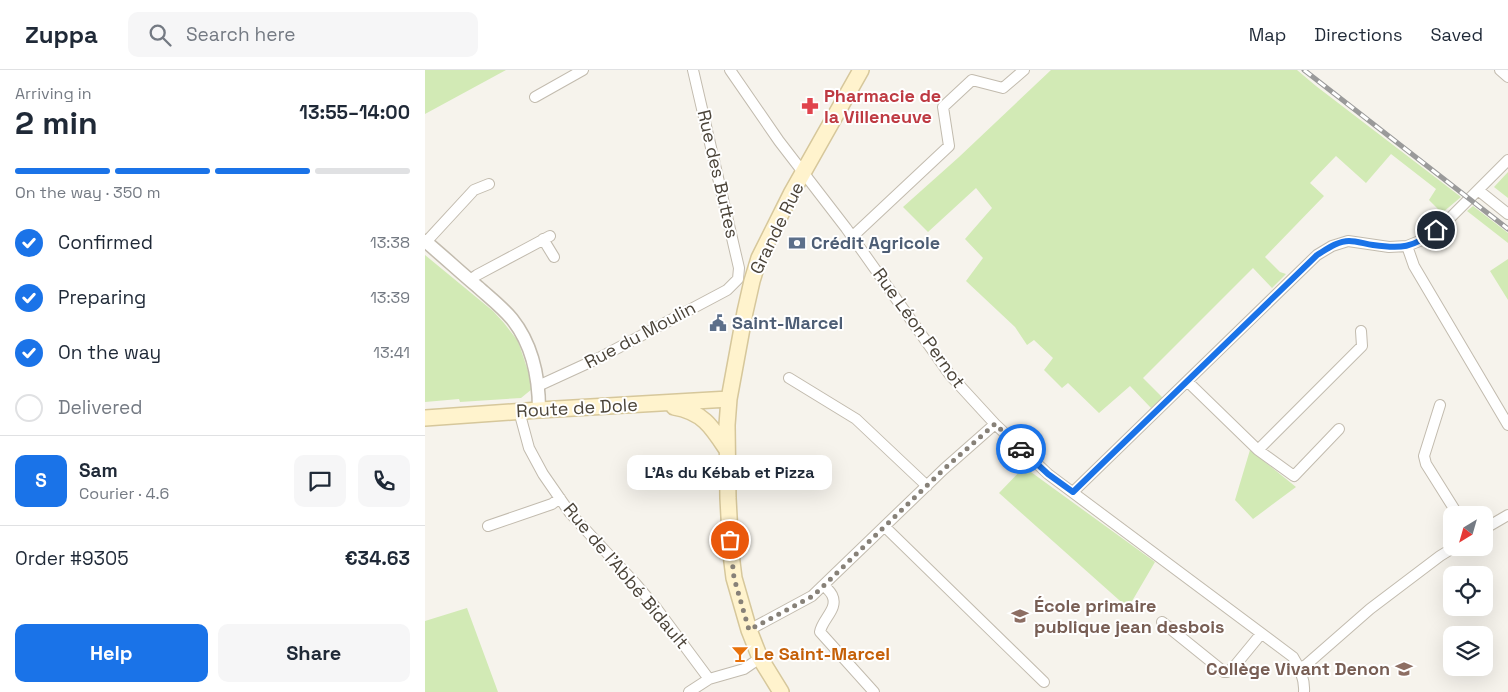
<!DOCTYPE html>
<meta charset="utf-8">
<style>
body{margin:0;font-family:"Space Grotesk",sans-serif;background:#f6f6f7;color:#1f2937;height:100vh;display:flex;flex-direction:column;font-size:19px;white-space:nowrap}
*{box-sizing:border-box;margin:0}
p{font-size:16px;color:#747a83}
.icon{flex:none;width:28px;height:28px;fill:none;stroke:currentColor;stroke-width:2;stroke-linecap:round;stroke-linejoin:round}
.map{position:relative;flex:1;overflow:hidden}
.side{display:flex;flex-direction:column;background:#fff;width:425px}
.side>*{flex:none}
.needle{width:32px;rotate:217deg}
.tools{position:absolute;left:1018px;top:436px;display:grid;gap:10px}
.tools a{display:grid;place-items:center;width:50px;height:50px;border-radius:10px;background:#fff;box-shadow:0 5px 20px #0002;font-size:25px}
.pin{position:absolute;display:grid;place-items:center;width:42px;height:42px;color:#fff;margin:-21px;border:2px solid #fff;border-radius:50%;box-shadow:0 1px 5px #0007}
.courier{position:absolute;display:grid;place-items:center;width:50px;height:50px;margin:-25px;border:4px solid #1a73e8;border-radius:50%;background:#fff;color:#222;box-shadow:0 1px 6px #0007}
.bubble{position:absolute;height:35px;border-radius:10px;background:#fff;box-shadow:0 5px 20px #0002;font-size:16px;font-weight:700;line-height:35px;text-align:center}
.summary em{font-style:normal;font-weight:700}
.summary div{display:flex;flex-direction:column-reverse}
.summary{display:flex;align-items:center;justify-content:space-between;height:85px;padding:0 15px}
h1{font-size:32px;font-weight:700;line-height:38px}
.bar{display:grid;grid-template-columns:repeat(4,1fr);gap:8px 5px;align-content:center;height:60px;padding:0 15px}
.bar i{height:6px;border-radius:4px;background:#e0e1e3}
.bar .selected{background:#1a73e8}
.bar p{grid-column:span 4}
.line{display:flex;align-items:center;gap:12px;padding:0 15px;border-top:1px solid #e0e1e3}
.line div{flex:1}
.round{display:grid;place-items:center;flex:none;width:52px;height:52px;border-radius:10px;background:#f6f6f7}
ol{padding:0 15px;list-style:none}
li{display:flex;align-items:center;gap:15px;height:55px}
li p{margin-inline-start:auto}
li .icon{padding:5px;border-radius:50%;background:#1a73e8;color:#fff;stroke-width:4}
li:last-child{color:#747a83}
li i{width:28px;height:28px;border:2px solid #e0e1e3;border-radius:50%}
.cta{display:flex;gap:10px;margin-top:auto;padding:10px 15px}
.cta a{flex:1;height:58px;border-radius:10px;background:#1a73e8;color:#fff;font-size:20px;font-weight:700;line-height:58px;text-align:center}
.cta a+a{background:#f6f6f7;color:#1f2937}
header{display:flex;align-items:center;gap:30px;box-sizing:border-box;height:70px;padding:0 25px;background:#fff;border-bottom:1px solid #e0e1e3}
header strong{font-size:24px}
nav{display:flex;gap:28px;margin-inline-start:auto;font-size:18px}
.search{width:350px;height:45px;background:#f6f6f7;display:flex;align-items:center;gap:12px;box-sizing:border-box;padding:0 18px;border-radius:10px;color:#747a83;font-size:19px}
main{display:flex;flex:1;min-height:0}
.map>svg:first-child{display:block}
</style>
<header>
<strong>Zuppa</strong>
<div class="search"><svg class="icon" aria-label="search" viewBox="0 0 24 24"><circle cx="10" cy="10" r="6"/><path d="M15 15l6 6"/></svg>Search here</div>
<nav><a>Map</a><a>Directions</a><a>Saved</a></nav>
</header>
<main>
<section class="side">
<div class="summary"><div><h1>2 min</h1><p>Arriving in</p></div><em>13:55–14:00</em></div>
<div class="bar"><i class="selected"></i><i class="selected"></i><i class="selected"></i><i></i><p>On the way · 350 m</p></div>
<ol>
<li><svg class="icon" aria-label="check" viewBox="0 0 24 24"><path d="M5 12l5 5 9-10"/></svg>Confirmed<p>13:38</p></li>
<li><svg class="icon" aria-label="check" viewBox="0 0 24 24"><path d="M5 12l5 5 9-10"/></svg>Preparing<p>13:39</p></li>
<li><svg class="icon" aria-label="check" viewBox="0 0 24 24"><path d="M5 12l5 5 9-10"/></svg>On the way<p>13:41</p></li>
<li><i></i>Delivered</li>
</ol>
<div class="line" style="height:90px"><b class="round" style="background:#1a73e8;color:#fff">S</b><div><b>Sam</b><p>Courier · 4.6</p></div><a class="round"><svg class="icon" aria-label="chat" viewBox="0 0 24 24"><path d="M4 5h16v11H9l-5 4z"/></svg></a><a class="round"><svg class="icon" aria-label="phone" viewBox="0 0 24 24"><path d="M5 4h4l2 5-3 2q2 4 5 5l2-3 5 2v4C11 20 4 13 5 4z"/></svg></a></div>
<div class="line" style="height:65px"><div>Order #9305</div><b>€34.63</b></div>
<div class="cta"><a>Help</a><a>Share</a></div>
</section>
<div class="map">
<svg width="1083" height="622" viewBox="0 0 1083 622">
<rect width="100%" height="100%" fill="#f6f3ec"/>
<path fill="#d2eab5" d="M0,0H81L0,44Z
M626,0H872L891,16L1036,127L1017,143L1004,130L1011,119L966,84L941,113L911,86L885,113L899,126L840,187L855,202L861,204L847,218L828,198L718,308L738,328L726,338L705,316L674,343L643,313L637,318L619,300L628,288L609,270L602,275L590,257L541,211L558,188L540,169L567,138L551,118L503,162L478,137L534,87Z
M1083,102V128L1069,117Z
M1048,136L1083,163V173L1042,141Z
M0,185L68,241L79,253L93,271L106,310L107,319L96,328L35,332L34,329L0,332Z
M1083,189V230L1065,201Z
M825,380L871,417L828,449L810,430Z
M599,397L730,492L703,538L574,423Z
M42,538L73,622H0V551Z"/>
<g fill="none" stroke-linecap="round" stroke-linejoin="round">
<g stroke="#c2bbae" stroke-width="12">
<path id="minor" d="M305,0L354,71L421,158L525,305L570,354L623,404L868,587C875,598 880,609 879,622
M1075,0L1083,7
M110,27L158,0
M1053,120L1083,144
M428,166L524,76L518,37L547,10L578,18L599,0
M118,169L129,187
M1,172L49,120L64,114
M982,176L989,196L1083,355
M45,210L52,205L125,166
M364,308L431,349L502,416
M763,312L833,380L869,406L914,359
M113,316L174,288L302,220L313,209L314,198L268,0
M1015,335L999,386L1001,394L1033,445
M94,341L104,378L118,404L145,443L210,513L232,539L284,609
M833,380L937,276L936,261
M648,422L892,185L907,176L923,171L964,177L982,176L997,170L1024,149L1083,90
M63,456L127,434L135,428
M460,457L619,612
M1059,459L1083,445
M399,515C401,518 405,521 407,525C414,539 397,549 395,562L449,622
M737,552L799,602H802L808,598L836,564
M324,560L387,526L519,399L570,354
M875,598L881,595L945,539L1015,486L1028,478
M264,622L284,609L319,599L335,588"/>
</g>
<g stroke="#c2bbae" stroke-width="15">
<path id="tertiary" d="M0,171C18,186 35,202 53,217C64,227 77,237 87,249C107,274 114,308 114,340"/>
</g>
<g stroke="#d6c79b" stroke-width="18">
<path id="secondary" d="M249,337C278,342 287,357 302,380
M0,348L114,340L304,329
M356,622L335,588L324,560L309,508L306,484L303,428L302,355L304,329L320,242L327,211L334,188L366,124L436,0"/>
</g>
<use href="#minor" stroke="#fff" stroke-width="10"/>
<use href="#tertiary" stroke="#fff" stroke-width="12"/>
<use href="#secondary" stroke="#fff3cd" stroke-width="15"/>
<g stroke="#9a9a9a" stroke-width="5">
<path id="rail" d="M879,0L1083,159"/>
</g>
<use href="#rail" stroke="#fff" stroke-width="3" stroke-dasharray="9" stroke-linecap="butt"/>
</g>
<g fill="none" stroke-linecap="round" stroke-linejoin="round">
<path stroke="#878178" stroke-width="5" stroke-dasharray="0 9" d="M305,470L309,508L324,560L388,526L519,399L570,354L596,379"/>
<path stroke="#1a73e8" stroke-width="6" d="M596,379L623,404L648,422L892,185C902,179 913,171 924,171C932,171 940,174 948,175C976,179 988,178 1011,160"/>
</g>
<defs>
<g id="pharmacy-bare" transform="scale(1.35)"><path d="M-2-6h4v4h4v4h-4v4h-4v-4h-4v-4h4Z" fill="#e0444e" stroke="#fff" stroke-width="2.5" paint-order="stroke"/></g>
<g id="bank-bare" transform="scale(1.35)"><path d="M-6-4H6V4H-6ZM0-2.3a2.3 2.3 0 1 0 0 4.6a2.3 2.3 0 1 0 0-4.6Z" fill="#5c6f8a" stroke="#fff" stroke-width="2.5" paint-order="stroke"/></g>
<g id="civic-bare" transform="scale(1.35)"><path d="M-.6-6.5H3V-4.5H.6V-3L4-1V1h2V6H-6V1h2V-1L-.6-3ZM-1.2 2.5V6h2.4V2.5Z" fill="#5c6f8a" stroke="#fff" stroke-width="2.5" paint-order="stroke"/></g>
<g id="school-bare" transform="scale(1.35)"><path d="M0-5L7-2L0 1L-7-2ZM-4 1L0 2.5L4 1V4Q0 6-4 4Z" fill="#8d6e63" stroke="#fff" stroke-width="2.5" paint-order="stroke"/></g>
<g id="bar-bare" transform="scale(1.35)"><path d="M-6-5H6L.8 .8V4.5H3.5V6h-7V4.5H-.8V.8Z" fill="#e8710a" stroke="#fff" stroke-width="2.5" paint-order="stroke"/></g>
</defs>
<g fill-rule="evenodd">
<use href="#pharmacy-bare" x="385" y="36"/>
<use href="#bank-bare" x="372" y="173"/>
<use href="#civic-bare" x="293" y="253"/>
<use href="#school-bare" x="595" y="546"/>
<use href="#bar-bare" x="315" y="584"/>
<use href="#school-bare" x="979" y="599"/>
</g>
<g text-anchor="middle" stroke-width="4" stroke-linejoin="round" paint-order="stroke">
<g font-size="18" font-weight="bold" fill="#be3a42" stroke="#fff" text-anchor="start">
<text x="399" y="32">Pharmacie de<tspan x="399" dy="21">la Villeneuve</tspan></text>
</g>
<g font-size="18" fill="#4b4439" stroke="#fff">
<text transform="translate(293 104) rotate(77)" y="6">Rue des Buttes</text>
<text transform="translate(352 158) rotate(-64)" y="6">Grande Rue</text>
<text transform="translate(494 258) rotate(54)" y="6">Rue Léon Pernot</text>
<text transform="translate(215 265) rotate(-28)" y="6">Rue du Moulin</text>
<text transform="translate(152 338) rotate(-3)" y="6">Route de Dole</text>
<text transform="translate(201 506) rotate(50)" y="6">Rue de l'Abbé Bidault</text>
</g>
<g font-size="18" font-weight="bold" fill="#4e5e75" stroke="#fff" text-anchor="start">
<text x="386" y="179">Crédit Agricole</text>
<text x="307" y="259">Saint-Marcel</text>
</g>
<g font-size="18" font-weight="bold" fill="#785e54" stroke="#fff" text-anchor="start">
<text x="609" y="542">École primaire<tspan x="609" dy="21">publique jean desbois</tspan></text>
<text x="965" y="605" text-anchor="end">Collège Vivant Denon</text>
</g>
<g font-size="18" font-weight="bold" fill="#c56008" stroke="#fff" text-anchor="start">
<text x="329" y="590">Le Saint-Marcel</text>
</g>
</g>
</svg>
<div class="tools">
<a><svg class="needle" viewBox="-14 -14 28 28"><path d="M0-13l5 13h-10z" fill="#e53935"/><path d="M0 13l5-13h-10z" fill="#747a83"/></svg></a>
<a><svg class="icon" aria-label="locate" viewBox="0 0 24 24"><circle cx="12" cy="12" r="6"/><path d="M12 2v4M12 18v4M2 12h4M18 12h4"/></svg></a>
<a><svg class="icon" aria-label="layers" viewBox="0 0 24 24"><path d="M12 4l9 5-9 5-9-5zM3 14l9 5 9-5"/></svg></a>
</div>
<div class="pin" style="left:305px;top:470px;background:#ea580c"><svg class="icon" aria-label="bag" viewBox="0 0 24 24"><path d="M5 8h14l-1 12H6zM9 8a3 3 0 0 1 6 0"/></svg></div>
<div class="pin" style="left:1011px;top:160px;background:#1f2937"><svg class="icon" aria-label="home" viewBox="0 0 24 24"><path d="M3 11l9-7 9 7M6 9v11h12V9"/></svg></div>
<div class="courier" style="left:596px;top:379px"><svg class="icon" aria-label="car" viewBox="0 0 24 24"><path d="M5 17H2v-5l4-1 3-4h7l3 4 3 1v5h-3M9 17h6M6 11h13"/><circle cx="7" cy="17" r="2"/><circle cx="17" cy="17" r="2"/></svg></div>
<div class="bubble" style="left:202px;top:385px;width:205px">L'As du Kébab et Pizza</div>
</div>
</main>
